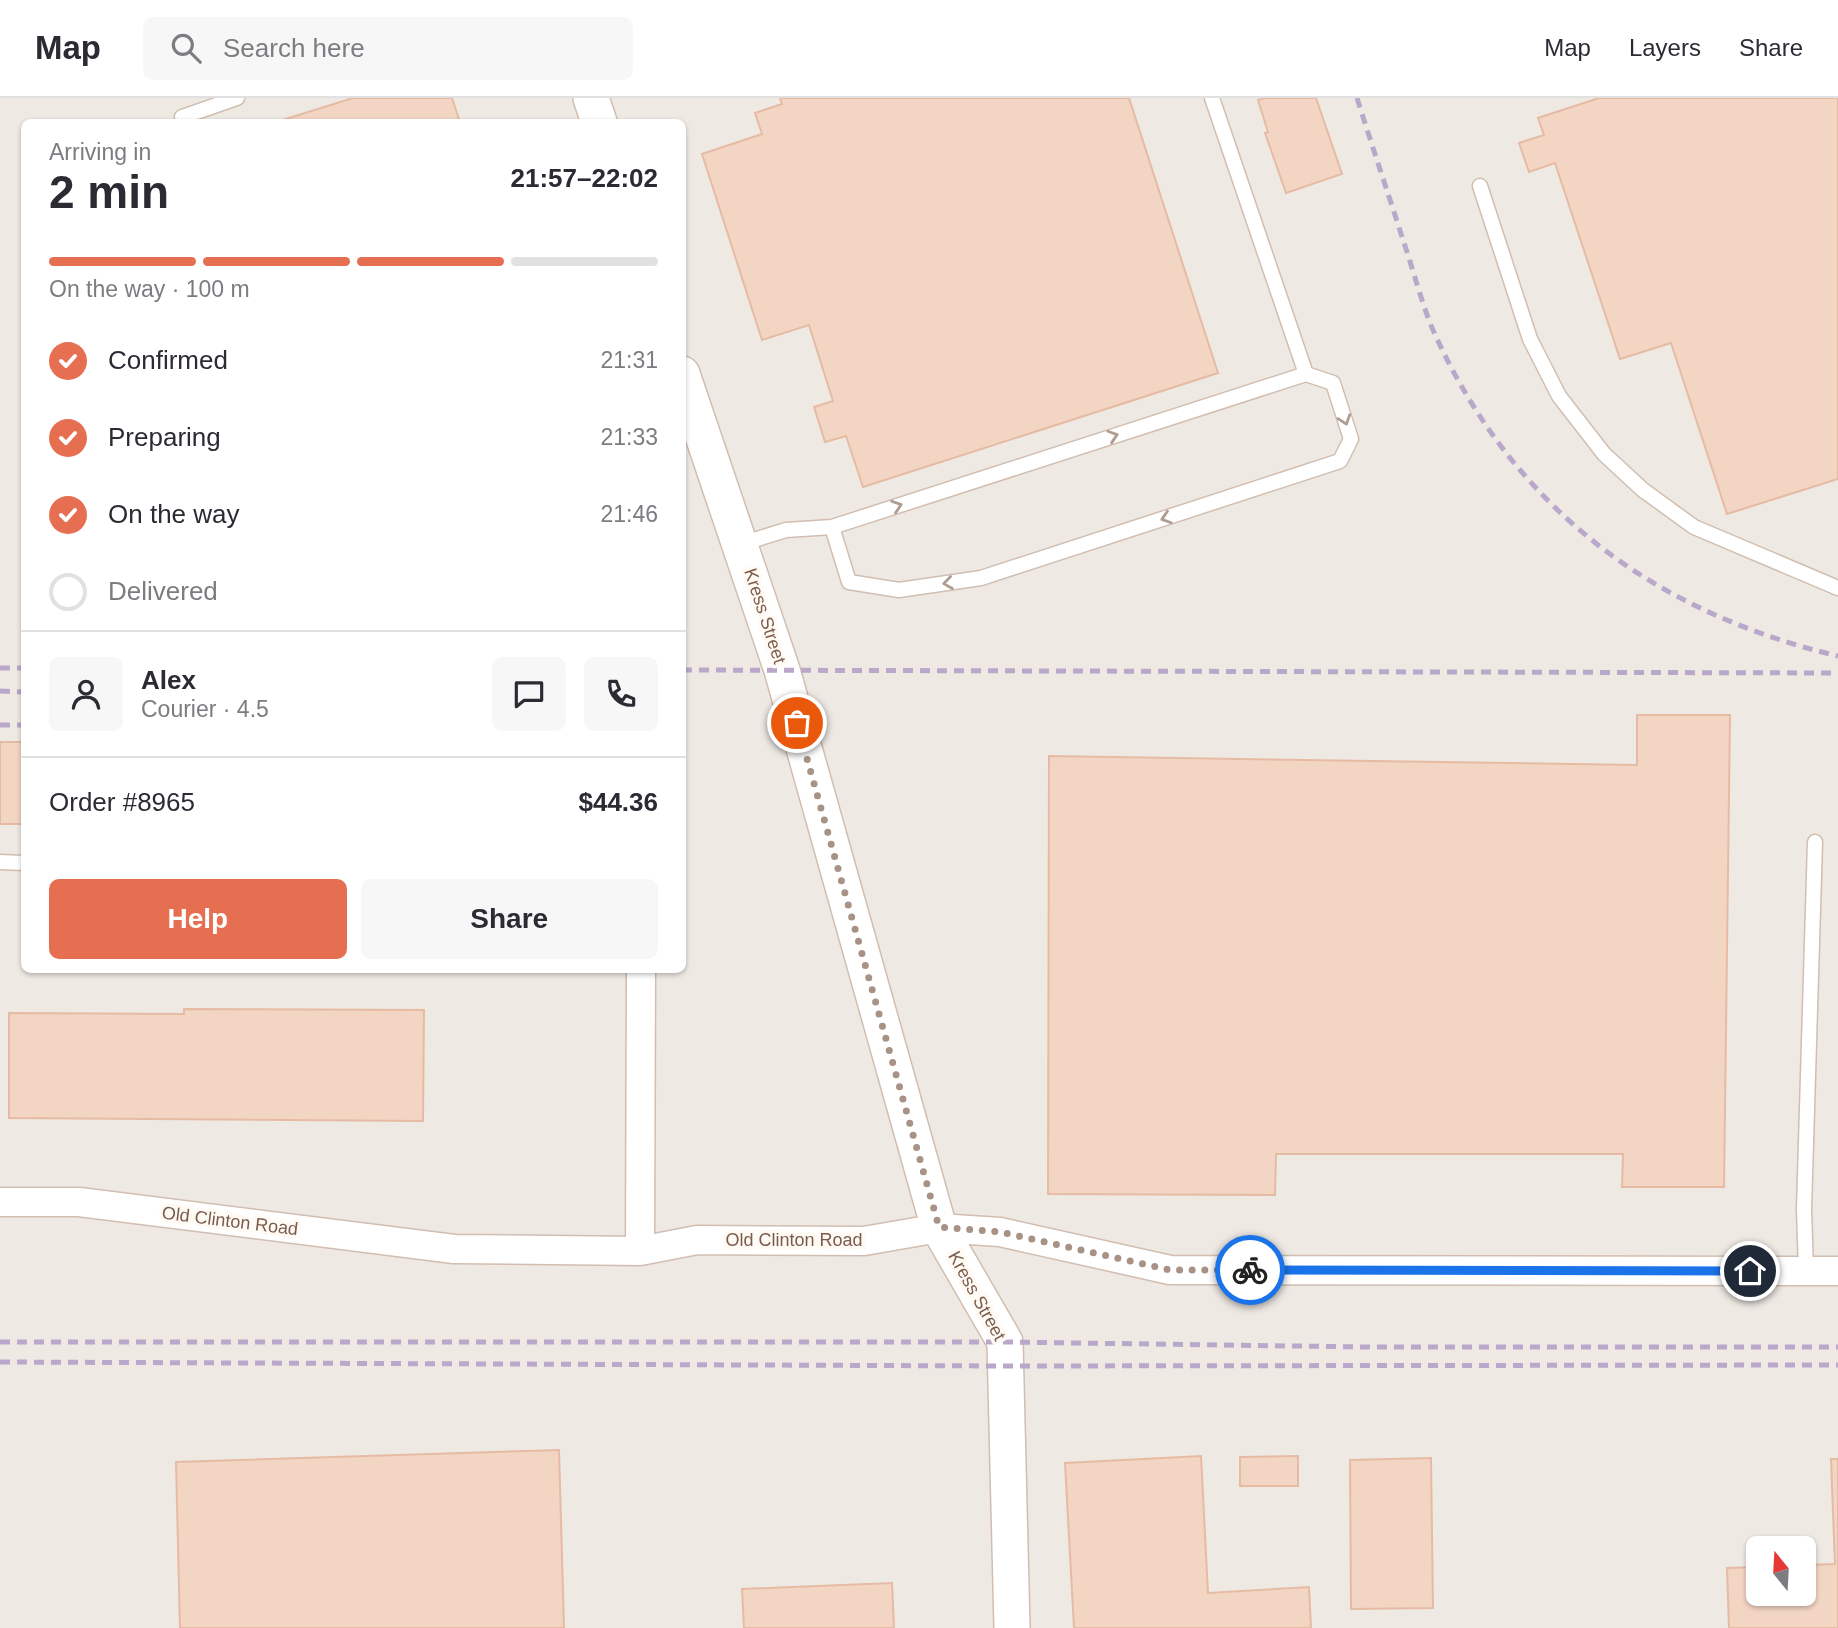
<!DOCTYPE html>
<meta charset="utf-8">
<style>
body{margin:0;font-family:Helvetica,sans-serif;background:#f7f7f7;color:#2b2b33;height:100vh;display:flex;flex-direction:column;font-size:26px;white-space:nowrap}
*{box-sizing:border-box;margin:0}
p{font-size:23px;color:#7c7c81}
.icon{flex:none;width:38px;height:38px;fill:none;stroke:currentColor;stroke-width:2;stroke-linecap:round;stroke-linejoin:round}
.map{position:relative;flex:1;overflow:hidden}
.side{position:absolute;left:21px;top:21px;width:665px;height:854px;display:flex;flex-direction:column;background:#fff;border-radius:10px;box-shadow:0 2px 5px #0004}
.side>*{flex:none}
.needle{width:46px;rotate:342deg}
.tools{position:absolute;left:1746px;top:1438px;display:grid;gap:14px}
.tools a{display:grid;place-items:center;width:70px;height:70px;border-radius:10px;background:#fff;box-shadow:0 2px 5px #0004;font-size:35px}
.pin{position:absolute;display:grid;place-items:center;width:60px;height:60px;color:#fff;margin:-30px;border:4px solid #fff;border-radius:50%;box-shadow:0 2px 7px #0007}
.courier{position:absolute;display:grid;place-items:center;width:70px;height:70px;margin:-35px;border:5px solid #1a73e8;border-radius:50%;background:#fff;color:#222;box-shadow:0 2px 9px #0007}
.summary em{font-style:normal;font-weight:700}
.summary div{display:flex;flex-direction:column-reverse}
.summary{display:flex;align-items:center;justify-content:space-between;height:119px;padding:0 28px}
h1{font-size:46px;font-weight:700;line-height:52px}
.bar{display:grid;grid-template-columns:repeat(4,1fr);gap:10px 7px;align-content:center;height:84px;padding:0 28px}
.bar i{height:9px;border-radius:5px;background:#e1e1e2}
.bar .selected{background:#e76f51}
.bar p{grid-column:span 4}
.line{display:flex;align-items:center;gap:18px;padding:0 28px;border-top:2px solid #e1e1e2}
.line div{flex:1}
.round{display:grid;place-items:center;flex:none;width:74px;height:74px;border-radius:10px;background:#f7f7f7}
ol{padding:0 28px;list-style:none}
li{display:flex;align-items:center;gap:21px;height:77px}
li p{margin-inline-start:auto}
li .icon{padding:7px;border-radius:50%;background:#e76f51;color:#fff;stroke-width:4}
li:last-child{color:#7c7c81}
li i{width:38px;height:38px;border:4px solid #e1e1e2;border-radius:50%}
.primary-button{display:flex;gap:14px;margin-top:auto;padding:14px 28px}
.primary-button a{flex:1;height:80px;border-radius:10px;background:#e76f51;color:#fff;font-size:28px;font-weight:700;line-height:80px;text-align:center}
.primary-button a+a{background:#f7f7f7;color:#2b2b33}
header{display:flex;align-items:center;gap:42px;box-sizing:border-box;height:98px;padding:0 35px;background:#fff;border-bottom:2px solid #e1e1e2}
header strong{font-size:33px}
nav{display:flex;gap:38px;margin-inline-start:auto;font-size:24px}
.search{width:490px;height:63px;background:#f7f7f7;display:flex;align-items:center;gap:18px;box-sizing:border-box;padding:0 24px;border-radius:10px;color:#7c7c81;font-size:26px}
.map>svg:first-child{display:block}
</style>
<header>
<strong>Map</strong>
<div class="search"><svg class="icon" aria-label="search" viewBox="0 0 24 24"><circle cx="10" cy="10" r="6"/><path d="M15 15l6 6"/></svg>Search here</div>
<nav><a>Map</a><a>Layers</a><a>Share</a></nav>
</header>
<div class="map">
<svg width="1838" height="1530" viewBox="0 0 1838 1530">
<rect width="100%" height="100%" fill="#fdf6ec"/>
<path fill="#efe9e4" fill-rule="evenodd" d="M0,0H1838V1530H0ZM24,24H682V872H24ZM1759,1451H1804V1496H1759Z"/>
<path fill="#f3d5c3" stroke="#e6bba3" stroke-width="2" d="M353,0H452L460,24H276Z
M780,0H1129L1218,275L863,389L846,338L825,344L814,309L833,303L809,227L762,242L702,56L762,36L755,15L782,6Z
M1265,0H1316L1342,76L1286,95L1265,35L1268,34L1258,2Z
M1599,0H1838V381L1727,416L1671,245L1620,261L1555,65L1529,74L1519,45L1544,37L1538,20Z
M1637,617H1730L1724,1089H1622L1623,1056H1276L1275,1097L1048,1096L1049,658L1637,667Z
M0,644H24V726H0Z
M184,911L424,912L423,1023L9,1020V915L184,916Z
M559,1352L564,1530H180L176,1364Z
M1201,1358L1208,1495L1309,1489L1311,1530H1074L1065,1365Z
M1298,1358V1388H1240V1359Z
M1431,1360L1433,1510L1351,1511L1350,1362Z
M1831,1361H1838V1530H1729L1727,1470L1759,1469V1496H1804V1467L1835,1466Z
M892,1485L894,1530H744L742,1491Z"/>
<g fill="none" stroke-linecap="round" stroke-linejoin="round">
<g stroke="#d1beb0" stroke-width="17">
<path id="service" d="M1212,0L1306,276
M182,19L237,0
M1480,88L1530,241L1559,298L1604,356L1643,392L1694,429L1838,490
M741,446L786,432L832,429L1306,276L1333,285L1351,341L1340,363L981,480L899,492L849,484L832,429
M0,764L24,765
M1806,1173L1804,1111L1815,744"/>
</g>
<g stroke="#d1beb0" stroke-width="31">
<path id="minor" d="M0,1104H79L454,1151L640,1153L697,1142L864,1143L939,1130L1000,1134L1170,1172L1838,1173
M640,1153L641,872"/>
</g>
<g stroke="#d1beb0" stroke-width="38">
<path id="tertiary" d="M591,0L599,24
M682,276L782,572L939,1130L1005,1244L1012,1530"/>
</g>
<use href="#service" stroke="#fff" stroke-width="14"/>
<use href="#minor" stroke="#fff" stroke-width="28"/>
<use href="#tertiary" stroke="#fff" stroke-width="35"/>
<path stroke="#b9a8c9" stroke-width="5" stroke-dasharray="10 7" stroke-linecap="butt" d="M1357,0C1373,51 1390,101 1406,151C1415,178 1422,206 1433,232C1512,409 1652,514 1838,558
M0,570H24
M682,572L1838,575
M0,593L24,594
M0,627H24
M0,1244H1005L1366,1249H1838
M0,1264L1002,1268L1838,1267"/>
</g>
<defs><path id="oneway-chevron" d="M-2-3.5L2.5 0L-2 3.5" fill="none" stroke-width="1.6" stroke-linecap="round" stroke-linejoin="round" transform="scale(1.75)"/></defs>
<g stroke="#af9d94">
<use href="#oneway-chevron" transform="translate(1345 322) rotate(72)"/>
<use href="#oneway-chevron" transform="translate(1113 338) rotate(-18)"/>
<use href="#oneway-chevron" transform="translate(897 408) rotate(-18)"/>
<use href="#oneway-chevron" transform="translate(1166 420) rotate(162)"/>
<use href="#oneway-chevron" transform="translate(948 485) rotate(172)"/>
</g>
<g fill="none" stroke-linecap="round" stroke-linejoin="round">
<path stroke="#a89285" stroke-width="7" stroke-dasharray="0 12.6" d="M797,625L939,1129L1000,1134L1170,1172H1250"/>
<path stroke="#1a73e8" stroke-width="9" d="M1250,1172L1750,1173"/>
</g>
<g text-anchor="middle" stroke-width="7" stroke-linejoin="round" paint-order="stroke">
<g font-size="18" fill="#7a5c4d" stroke="#fffaf3">
<text transform="translate(765 518) rotate(72)" y="6">Kress Street</text>
<text transform="translate(230 1123) rotate(7)" y="6">Old Clinton Road</text>
<text x="794" y="1148">Old Clinton Road</text>
<text transform="translate(977 1198) rotate(61)" y="6">Kress Street</text>
</g>
</g>
</svg>
<div class="tools">
<a><svg class="needle" viewBox="-14 -14 28 28"><path d="M0-13l5 13h-10z" fill="#e53935"/><path d="M0 13l5-13h-10z" fill="#7c7c81"/></svg></a>
</div>
<div class="pin" style="left:797px;top:625px;background:#ea580c"><svg class="icon" aria-label="bag" viewBox="0 0 24 24"><path d="M5 8h14l-1 12H6zM9 8a3 3 0 0 1 6 0"/></svg></div>
<div class="pin" style="left:1750px;top:1173px;background:#1f2937"><svg class="icon" aria-label="home" viewBox="0 0 24 24"><path d="M3 11l9-7 9 7M6 9v11h12V9"/></svg></div>
<div class="courier" style="left:1250px;top:1172px"><svg class="icon" aria-label="bike" viewBox="0 0 24 24"><circle cx="6" cy="16" r="4"/><circle cx="18" cy="16" r="4"/><path d="M6 16l4-8h5l3 8M10 8l3 8H6M13 5h3"/></svg></div>
<section class="side">
<div class="summary"><div><h1>2 min</h1><p>Arriving in</p></div><em>21:57–22:02</em></div>
<div class="bar"><i class="selected"></i><i class="selected"></i><i class="selected"></i><i></i><p>On the way · 100 m</p></div>
<ol>
<li><svg class="icon" aria-label="check" viewBox="0 0 24 24"><path d="M5 12l5 5 9-10"/></svg>Confirmed<p>21:31</p></li>
<li><svg class="icon" aria-label="check" viewBox="0 0 24 24"><path d="M5 12l5 5 9-10"/></svg>Preparing<p>21:33</p></li>
<li><svg class="icon" aria-label="check" viewBox="0 0 24 24"><path d="M5 12l5 5 9-10"/></svg>On the way<p>21:46</p></li>
<li><i></i>Delivered</li>
</ol>
<div class="line" style="height:126px"><a class="round"><svg class="icon" aria-label="person" viewBox="0 0 24 24"><circle cx="12" cy="8" r="4"/><path d="M4 21q1-7 8-7t8 7"/></svg></a><div><b>Alex</b><p>Courier · 4.5</p></div><a class="round"><svg class="icon" aria-label="chat" viewBox="0 0 24 24"><path d="M4 5h16v11H9l-5 4z"/></svg></a><a class="round"><svg class="icon" aria-label="phone" viewBox="0 0 24 24"><path d="M5 4h4l2 5-3 2q2 4 5 5l2-3 5 2v4C11 20 4 13 5 4z"/></svg></a></div>
<div class="line" style="height:91px"><div>Order #8965</div><b>$44.36</b></div>
<div class="primary-button"><a>Help</a><a>Share</a></div>
</section>
</div>
